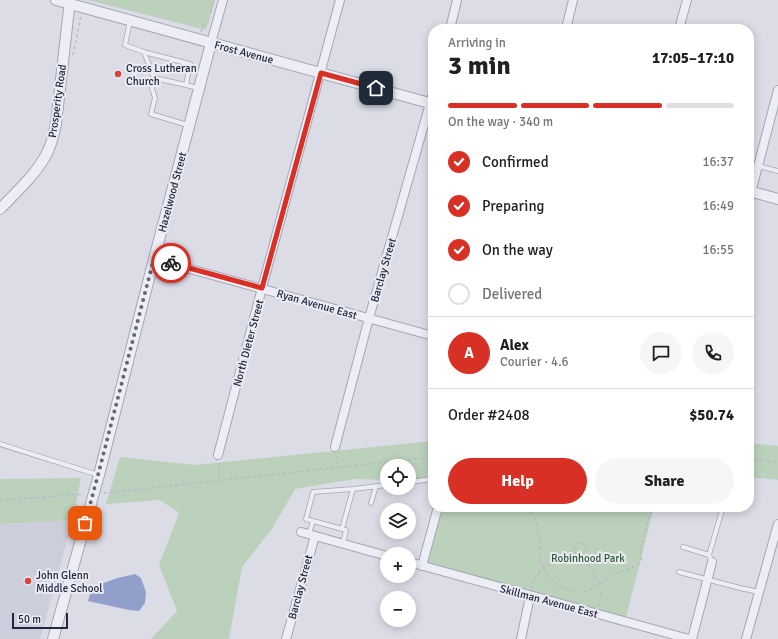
<!DOCTYPE html>
<meta charset="utf-8">
<style>
body{margin:0;font-family:Signika,sans-serif;background:#f6f6f6;color:#202124;height:100vh;display:flex;flex-direction:column;font-size:15px;white-space:nowrap}
*{box-sizing:border-box;margin:0}
p{font-size:13px;color:#757577}
.icon{flex:none;width:22px;height:22px;fill:none;stroke:currentColor;stroke-width:2;stroke-linecap:round;stroke-linejoin:round}
.map{position:relative;flex:1;overflow:hidden}
.sheet{position:absolute;left:428px;top:24px;width:326px;height:488px;display:flex;flex-direction:column;background:#fff;border-radius:16px;box-shadow:0 2px 10px #0003}
.sheet>*{flex:none}
.tools{position:absolute;left:380px;top:459px;display:grid;gap:8px}
.tools a{display:grid;place-items:center;width:36px;height:36px;border-radius:50%;background:#fff;box-shadow:0 2px 10px #0003;font-size:20px}
.scale{position:absolute;left:12px;bottom:10px;width:56px;box-sizing:border-box;padding-left:4px;border:2px solid #24273d;border-top:0;font-size:11px;line-height:14px;white-space:nowrap;color:#24273d;-webkit-text-stroke:3px #eaebf4;paint-order:stroke}
.pin{position:absolute;display:grid;place-items:center;width:34px;height:34px;color:#fff;margin:-17px;border-radius:8px;box-shadow:0 2px 6px #0006}
.courier{position:absolute;display:grid;place-items:center;width:40px;height:40px;margin:-20px;border:3px solid #d93025;border-radius:50%;background:#fff;color:#222;box-shadow:0 1px 5px #0007}
.headline em{font-style:normal;font-weight:800}
.headline div{display:flex;flex-direction:column-reverse}
.headline{display:flex;align-items:center;justify-content:space-between;height:68px;padding:0 20px}
h1{font-size:26px;font-weight:800;line-height:30px}
.bar{display:grid;grid-template-columns:repeat(4,1fr);gap:6px 4px;align-content:center;height:48px;padding:0 20px}
.bar i{height:5px;border-radius:3px;background:#e0e0e0}
.bar .active{background:#d93025}
.bar p{grid-column:span 4}
.line{display:flex;align-items:center;gap:10px;padding:0 20px;border-top:1px solid #e0e0e0}
.line div{flex:1}
.round{display:grid;place-items:center;flex:none;width:42px;height:42px;border-radius:21px;background:#f6f6f6}
ol{padding:0 20px;list-style:none}
li{display:flex;align-items:center;gap:12px;height:44px}
li p{margin-inline-start:auto}
li .icon{padding:4px;border-radius:50%;background:#d93025;color:#fff;stroke-width:4}
li:last-child{color:#757577}
li i{width:22px;height:22px;border:2px solid #e0e0e0;border-radius:50%}
.action{display:flex;gap:8px;margin-top:auto;padding:8px 20px}
.action a{flex:1;height:46px;border-radius:24px;background:#d93025;color:#fff;font-size:16px;font-weight:800;line-height:46px;text-align:center}
.action a+a{background:#f6f6f6;color:#202124}
.map>svg:first-child{display:block}
</style>
<div class="map">
<svg width="778" height="639" viewBox="0 0 778 639">
<rect width="100%" height="100%" fill="#dbdce6"/>
<path fill="#cccedb" d="M73,520L40,639H0V524Z"/>
<path fill="#bbd1bb" d="M88,0H215L206,30Z
M433,441V470L431,481H409V466H387V480L354,479L295,489L272,529L242,567L229,639H151L177,611L159,565L179,513L160,500L106,504L120,457L195,465Z
M749,443L778,446V480L749,477Z
M81,478L73,520L0,524V479Z
M438,507H654L625,621L422,566Z"/>
<path fill="#929fca" d="M135,574L141,578L146,592L145,603L139,611L129,610L88,601L92,587L118,578Z"/>
<g fill="none" stroke-linecap="round" stroke-linejoin="round">
<g stroke="#a4a6b3" stroke-width="5.5">
<path id="service" d="M130,21L125,45L144,52L154,78L152,88L155,98L151,114L184,124H189
M144,52L190,64L186,85L198,88
M154,78L186,85
M758,166L778,171
M0,444L98,475
M409,482L433,479
M353,489L387,485
M371,503L376,486
M313,521L306,519L313,492L353,489L342,529
M309,534L313,521L346,530L343,543
M683,547L709,555
M712,562L709,555L723,507
M679,572L740,588L759,592"/>
</g>
<g stroke="#a4a6b3" stroke-width="10">
<path id="minor" d="M450,29L457,0
M566,29L573,0
M679,29L687,0
M211,43L223,0
M749,200L778,90
M154,259L433,336
M335,447L369,318L433,93
M218,455L262,288L340,0
M301,532L387,556
M409,562L689,639
M422,566L438,507
M286,639L315,536
M521,639L530,596
M692,639L712,562
M746,639L778,524"/>
</g>
<g stroke="#a4a6b3" stroke-width="12">
<path id="tertiary" d="M56,0L433,104
M749,191L778,199
M0,209C17,191 37,174 48,151C52,143 54,133 56,124L70,0
M53,639L99,475L154,259L211,43"/>
</g>
<path stroke="#b9bac5" stroke-width="1.5" stroke-dasharray="3 3" stroke-linecap="butt" d="M211,12V9L214,0
M201,32L203,26L209,21
M73,55L81,16
M336,455L337,467
M749,459L778,462
M219,463V479
M104,493L433,457
M0,500L84,494
M528,507C536,518 539,531 540,545C540,551 539,558 541,563C548,582 567,596 587,591L616,573L633,567L639,564L641,559V549L642,543L651,511L650,507
M574 549a6 6 0 1 1 12 0a6 6 0 1 1-12 0Z
M583,554L599,584L601,593L598,606
M532,589C532,585 533,580 535,577C540,567 564,557 574,552"/>
<use href="#service" stroke="#edeef5" stroke-width="4"/>
<use href="#minor" stroke="#edeef5" stroke-width="8"/>
<use href="#tertiary" stroke="#edeef5" stroke-width="10"/>
</g>
<g fill="none" stroke-linecap="round" stroke-linejoin="round">
<path stroke="#646678" stroke-width="4" stroke-dasharray="0 7.2" d="M85,523L98,475L154,258L171,263"/>
<path stroke="#d93025" stroke-width="5" d="M171,263L262,288L321,73L376,88"/>
</g>
<g fill="#d64535" stroke="#eaebf4" stroke-width="1.5">
<circle cx="118" cy="74" r="4"/>
<circle cx="28" cy="581" r="4"/>
</g>
<g text-anchor="middle" stroke-width="4" stroke-linejoin="round" paint-order="stroke">
<g font-size="11" fill="#24273d" stroke="#eaebf4">
<text transform="translate(244 52) rotate(15)" y="4">Frost Avenue</text>
<text transform="translate(57 101) rotate(-82)" y="4">Prosperity Road</text>
<text transform="translate(172 192) rotate(-75)" y="4">Hazelwood Street</text>
<text transform="translate(383 270) rotate(-74)" y="4">Barclay Street</text>
<text transform="translate(317 304) rotate(16)" y="4">Ryan Avenue East</text>
<text transform="translate(248 343) rotate(-75)" y="4">North Dieter Street</text>
<text transform="translate(300 587) rotate(-75)" y="4">Barclay Street</text>
<text transform="translate(549 601) rotate(15)" y="4">Skillman Avenue East</text>
</g>
<g font-size="11" fill="#24273d" stroke="#eaebf4" text-anchor="start">
<text x="126" y="72">Cross Lutheran<tspan x="126" dy="13">Church</tspan></text>
<text x="36" y="579">John Glenn<tspan x="36" dy="13">Middle School</tspan></text>
</g>
<g font-size="11" fill="#305933" stroke="#eaebf4">
<text x="588" y="562">Robinhood Park</text>
</g>
</g>
</svg>
<div class="tools">
<a><svg class="icon" aria-label="locate" viewBox="0 0 24 24"><circle cx="12" cy="12" r="6"/><path d="M12 2v4M12 18v4M2 12h4M18 12h4"/></svg></a>
<a><svg class="icon" aria-label="layers" viewBox="0 0 24 24"><path d="M12 4l9 5-9 5-9-5zM3 14l9 5 9-5"/></svg></a>
<a>+</a>
<a>−</a>
</div>
<div class="scale">50 m</div>
<div class="pin" style="left:85px;top:523px;background:#ea580c"><svg class="icon" aria-label="bag" viewBox="0 0 24 24"><path d="M5 8h14l-1 12H6zM9 8a3 3 0 0 1 6 0"/></svg></div>
<div class="pin" style="left:376px;top:88px;background:#1f2937"><svg class="icon" aria-label="home" viewBox="0 0 24 24"><path d="M3 11l9-7 9 7M6 9v11h12V9"/></svg></div>
<div class="courier" style="left:171px;top:263px"><svg class="icon" aria-label="bike" viewBox="0 0 24 24"><circle cx="6" cy="16" r="4"/><circle cx="18" cy="16" r="4"/><path d="M6 16l4-8h5l3 8M10 8l3 8H6M13 5h3"/></svg></div>
<section class="sheet">
<div class="headline"><div><h1>3 min</h1><p>Arriving in</p></div><em>17:05–17:10</em></div>
<div class="bar"><i class="active"></i><i class="active"></i><i class="active"></i><i></i><p>On the way · 340 m</p></div>
<ol>
<li><svg class="icon" aria-label="check" viewBox="0 0 24 24"><path d="M5 12l5 5 9-10"/></svg>Confirmed<p>16:37</p></li>
<li><svg class="icon" aria-label="check" viewBox="0 0 24 24"><path d="M5 12l5 5 9-10"/></svg>Preparing<p>16:49</p></li>
<li><svg class="icon" aria-label="check" viewBox="0 0 24 24"><path d="M5 12l5 5 9-10"/></svg>On the way<p>16:55</p></li>
<li><i></i>Delivered</li>
</ol>
<div class="line" style="height:72px"><b class="round" style="background:#d93025;color:#fff">A</b><div><b>Alex</b><p>Courier · 4.6</p></div><a class="round"><svg class="icon" aria-label="chat" viewBox="0 0 24 24"><path d="M4 5h16v11H9l-5 4z"/></svg></a><a class="round"><svg class="icon" aria-label="phone" viewBox="0 0 24 24"><path d="M5 4h4l2 5-3 2q2 4 5 5l2-3 5 2v4C11 20 4 13 5 4z"/></svg></a></div>
<div class="line" style="height:52px"><div>Order #2408</div><b>$50.74</b></div>
<div class="action"><a>Help</a><a>Share</a></div>
</section>
</div>
